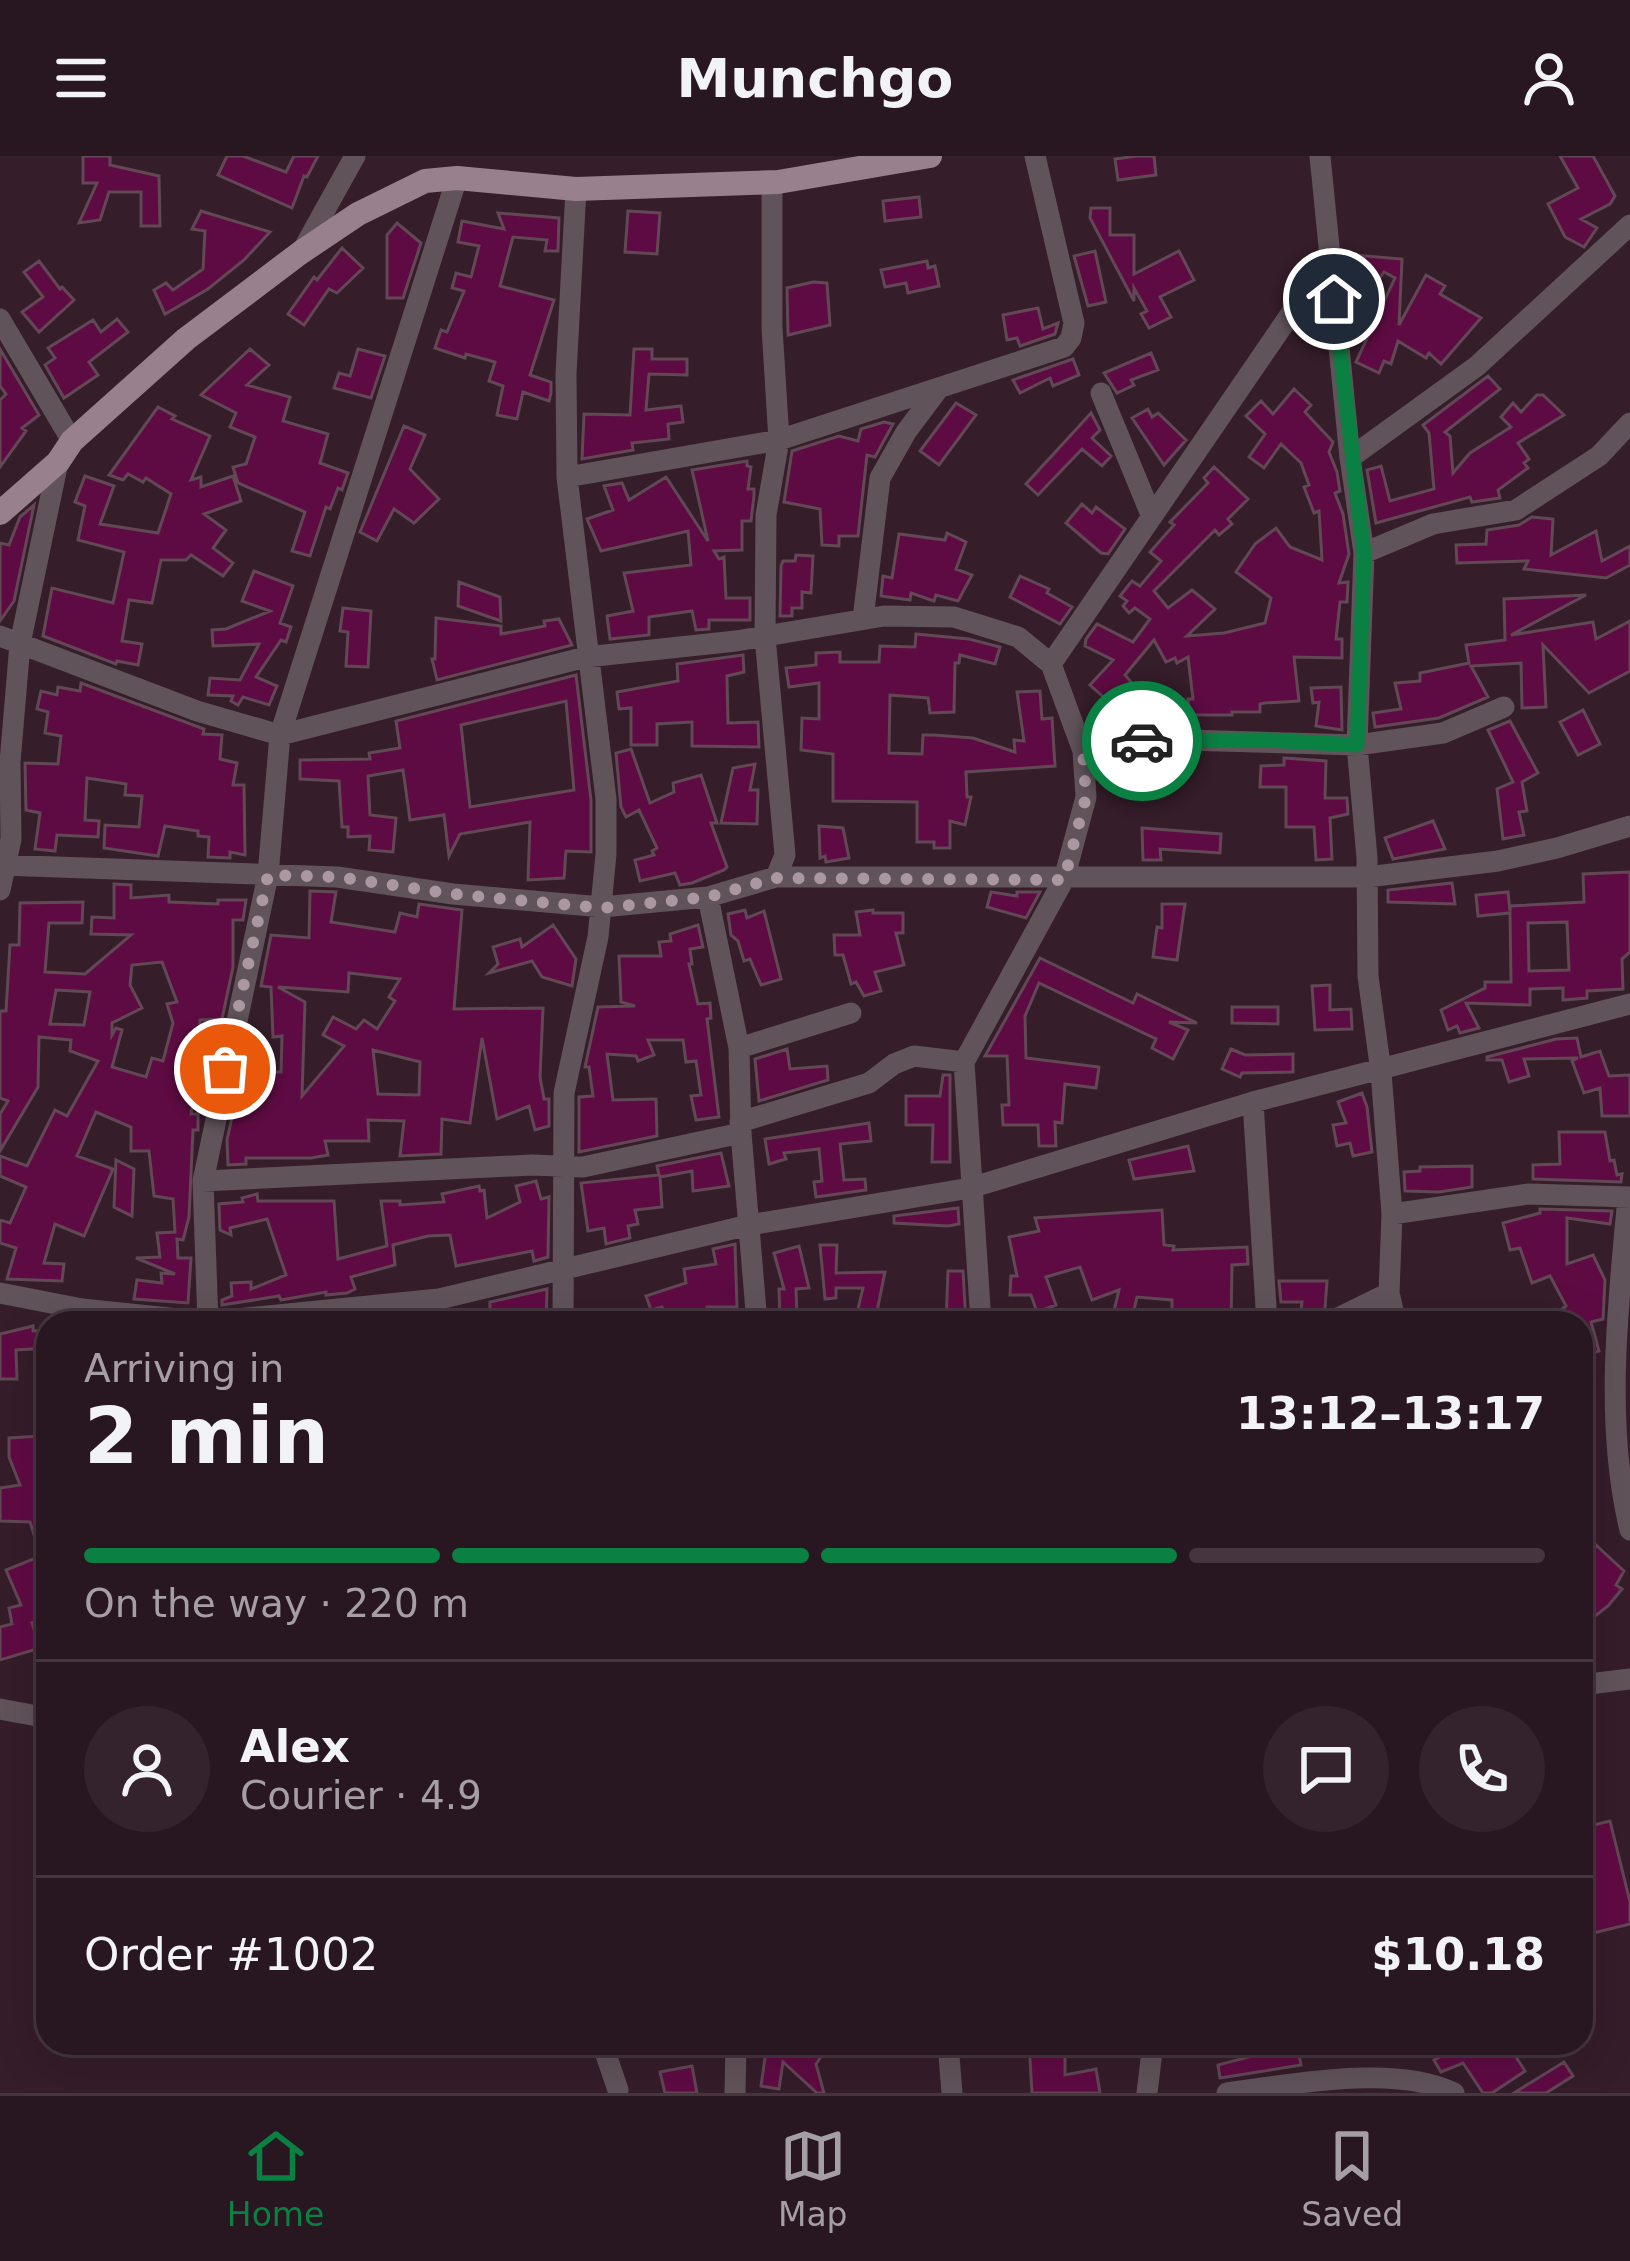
<!DOCTYPE html>
<meta charset="utf-8">
<style>
body{margin:0;font-family:"DejaVu Sans",sans-serif;background:#34232d;color:#f1f3f6;height:100vh;display:flex;flex-direction:column;font-size:45px;white-space:nowrap}
*{box-sizing:border-box;margin:0}
p{font-size:39px;color:#a59fa5}
.icon{flex:none;width:66px;height:66px;fill:none;stroke:currentColor;stroke-width:2;stroke-linecap:round;stroke-linejoin:round}
.map{position:relative;flex:1;overflow:hidden}
.sheet{position:absolute;left:36px;top:1155px;width:1557px;height:744px;display:flex;flex-direction:column;background:#281620;border-radius:36px;box-shadow:0 12px 48px #0002,0 0 0 3px #44353e}
.sheet>*{flex:none}
.pin{position:absolute;display:grid;place-items:center;width:102px;height:102px;color:#fff;margin:-51px;border:6px solid #fff;border-radius:50%;box-shadow:0 3px 12px #0007}
.courier{position:absolute;display:grid;place-items:center;width:120px;height:120px;margin:-60px;border:9px solid #0b8043;border-radius:50%;background:#fff;color:#222;box-shadow:0 3px 15px #0007}
.overview em{font-style:normal;font-weight:700}
.overview div{display:flex;flex-direction:column-reverse}
.overview{display:flex;align-items:center;justify-content:space-between;height:204px;padding:0 48px}
h1{font-size:78px;font-weight:700;line-height:90px}
.bar{display:grid;grid-template-columns:repeat(4,1fr);gap:18px 12px;align-content:center;height:144px;padding:0 48px}
.bar i{height:15px;border-radius:9px;background:#44353e}
.bar .active{background:#0b8043}
.bar p{grid-column:span 4}
.line{display:flex;align-items:center;gap:30px;padding:0 48px;border-top:3px solid #44353e}
.line div{flex:1}
.round{display:grid;place-items:center;flex:none;width:126px;height:126px;border-radius:63px;background:#34232d}
header{display:flex;justify-content:space-between;align-items:center;height:156px;padding:0 48px;background:#281620;font-size:54px;font-weight:700}
.tab-bar{display:flex;justify-content:space-around;align-items:center;height:168px;border-top:3px solid #44353e;background:#281620;font-size:33px;color:#a59fa5}
.tab-bar a{display:grid;justify-items:center;gap:6px}
.tab-bar .active{color:#0b8043}
.map>svg:first-child{display:block}
</style>
<header><svg class="icon" aria-label="menu" viewBox="0 0 24 24"><path d="M4 6h16M4 12h16M4 18h16"/></svg>Munchgo<svg class="icon" aria-label="person" viewBox="0 0 24 24"><circle cx="12" cy="8" r="4"/><path d="M4 21q1-7 8-7t8 7"/></svg></header>
<div class="map">
<svg width="1630" height="1937" viewBox="0 0 1630 1937">
<rect width="100%" height="100%" fill="#351d2a"/>
<path fill="#5f0b43" stroke="#624755" stroke-width="3" fill-rule="evenodd" d="M83,0H110V9L159,20L160,70H141V36H109L100,64L79,67L97,27H83Z
M227,0H243L286,16L294,0H318L307,21L304,20L292,52L218,19Z
M1137,0H1154L1156,19L1118,24L1115,3Z
M1560,0H1593L1615,40L1610,48L1581,63L1597,72L1584,91L1565,81L1548,48L1578,32Z
M919,41L921,61L885,65L883,45Z
M1091,52H1110V79H1134V118L1179,95L1194,124L1160,141L1171,161L1149,172L1141,158L1147,155L1134,132V145L1090,62Z
M201,55L270,76L244,104L208,133L165,158L154,134L166,127L173,134L203,113L205,75L192,73Z
M628,55L660,57L657,98L625,96Z
M498,57L559,62L558,95H545L547,84L513,81L500,130L554,144L530,219L551,226V237L549,245L523,236L517,263L497,259L503,230L489,225L495,206L466,198L465,202L435,192L441,174L447,176L464,135L452,132L456,117L471,121L479,90L458,86L462,65L504,73Z
M397,67L421,87L403,142H387V79Z
M342,92L363,112L337,137L329,133L304,169L288,158L314,121L317,124Z
M1095,95L1106,146L1088,150L1074,100Z
M1354,99L1402,103L1399,169L1426,119L1445,130L1440,138L1481,162L1441,208L1429,197L1426,202L1398,185L1391,208L1384,205L1379,217L1356,206L1395,122L1384,116L1367,140L1370,108Z
M39,105L60,133L62,131L74,144L39,176L22,156L43,141L24,116Z
M927,105L928,112L935,110L939,130L908,137L906,127L885,131L881,114Z
M813,126L827,127L830,169L788,179L787,132Z
M1038,152L1043,173L1058,167L1055,178L1020,190L1017,182L1007,184L1003,159Z
M117,163L128,176L89,206L98,219L64,242L45,209L55,202L48,192L93,164L101,176Z
M0,193L39,259L22,272L26,275L0,311V244L6,238L0,230Z
M250,193L269,209L247,229L290,241L283,265L328,278L320,307L348,317L342,334L338,332L330,353L326,351L310,400L292,395L305,356L238,327L233,311L246,308L255,281L230,271L236,257L201,239Z
M358,193L385,200L371,242L334,232L339,217L350,220Z
M634,193H652V203H687V219L649,218L646,254L681,250L683,266L668,268L669,283L632,287L633,294L582,303L584,258L630,259Z
M1151,197L1158,214L1131,224L1134,229L1117,237L1104,217Z
M1073,203L1079,219L1053,230L1050,222L1020,237L1013,224Z
M1488,220L1500,233L1445,276L1450,280L1453,317L1470,297L1511,271L1501,261L1513,247L1521,256L1537,239H1543L1564,259L1518,287L1529,303L1524,307L1528,312L1498,334L1500,342L1472,346L1470,341L1376,367L1367,314L1381,310L1390,345L1434,333L1429,277L1423,269Z
M1294,233L1311,249L1305,256L1333,286L1329,296L1337,316L1340,335L1335,337L1343,358L1349,398L1339,427L1348,426L1347,446H1340L1336,483H1342V502L1294,501L1299,545L1265,547L1260,548V556H1232V559H1189L1188,543H1193L1188,501L1177,507L1175,502L1166,506L1154,484L1125,519L1131,526L1111,548L1090,529L1113,504L1085,490L1086,483L1097,468L1133,486L1150,463L1135,452L1129,457L1123,450L1127,445L1120,440L1132,425L1140,430L1161,405L1150,396L1174,369L1170,366L1208,327L1204,322L1214,311L1248,343L1228,363L1232,368L1219,379L1215,374L1154,435L1168,452L1192,434L1215,453L1187,480L1224,477L1265,467L1271,442L1236,416L1255,388L1276,372L1290,391L1322,404L1319,355L1314,357L1304,331L1309,329L1301,307L1281,288L1264,312L1249,301L1265,278L1246,260L1261,245L1273,258Z
M956,247L976,259L939,309L920,295Z
M158,251L175,260L172,263L210,280L191,324L201,321V331L233,320L241,345L204,358L226,374L213,392L233,407L223,420L191,399L186,404H161L152,447L129,444L122,485L142,488L138,509L117,505L116,508L43,480L52,432L113,447L124,396L78,384L85,350L75,346L85,320L114,330L100,368L158,377L171,338L146,322L143,326L128,318L123,324L109,319Z
M1148,253L1152,261L1158,257L1186,284L1164,309L1132,262Z
M1091,257L1100,274L1092,282L1111,300L1102,310L1082,293L1038,339L1026,328Z
M884,266L893,268L875,301L867,299L858,380H839V390L822,389L820,353L784,346L792,295L839,280L858,285L861,273Z
M404,270L425,279L410,313L439,343L414,367L394,353L377,385L360,376Z
M747,305V310L751,311L748,333H754V340L751,365H742V394L714,395L719,403L724,401L726,442H750V464H709V473L696,474L692,455L649,461V479L610,483L607,460L633,455L624,417L691,409L688,375L601,395L587,363L613,354L604,330L622,327L629,344L666,321L708,385L692,314Z
M1082,348L1092,357L1096,351L1125,373L1108,398L1101,397L1066,367Z
M34,349L14,445L0,465V387L9,389L20,361Z
M1532,361L1553,363L1551,399L1596,375L1602,405L1630,390V409L1606,422L1524,413L1528,405L1457,407L1456,389L1486,388L1487,374L1519,369Z
M947,377L966,386L956,413L972,419L958,445L936,439L934,445L911,437L910,444L881,440L883,420L892,422L899,378L945,384Z
M796,399L813,400L811,437L802,436V452H792V460H780L781,410L783,405H795Z
M254,415L293,430L280,467L291,471L286,486L281,484L256,521L277,530L269,549L243,541L238,549L231,545L233,540L208,539L210,522L240,524L259,488L213,490L212,474L226,473L270,455L242,445Z
M1020,420L1049,433L1047,437L1072,451L1060,468L1010,441Z
M459,426L500,441L501,465L458,450Z
M1586,439L1511,479L1593,466L1596,483L1630,465V515L1589,537L1543,489L1546,551L1522,552L1521,507L1471,510L1488,541L1439,562L1375,571L1373,557L1401,553L1395,527L1420,525V517L1469,507L1466,489L1505,484L1504,443Z
M343,452L371,455L368,511L346,510L348,476L340,475Z
M436,462L501,470V478L545,470L544,465L559,463L572,489L437,524L432,503H435Z
M916,478L969,483L1000,491L995,508L960,499L959,507H955L954,556L930,557L928,542L890,539L889,597L922,598L923,579H934L973,582L1015,596L1014,584L1024,585L1017,536L1040,535L1042,563L1052,562L1055,610L966,616L967,641H971L965,669L950,665V692H934V686H917V646L833,645V598L801,594L802,562L819,563V527L789,531L786,512L816,509V497L840,496V506H879L880,490L915,491Z
M743,499L744,516L727,520L728,567L758,566L759,591L692,590V566L657,568V589H631V552L619,553L617,536L678,525L677,508Z
M576,519L591,644V696L566,695L564,722L528,724L530,666L460,678L449,700L444,659L410,664L403,614L368,620L370,659L396,662L393,696L369,694L370,680L348,681V671H342L339,625L300,623V604L370,603L369,597L400,592L396,565ZM566,545L574,634L470,651L461,569Z
M81,527L204,573L203,578L222,579L220,603L237,607L233,629H244L245,699L230,696V702L208,701L209,681L198,680V675L165,670L158,700L104,692L105,669L139,671L142,640L125,639L126,628L87,622L85,664L99,665L98,681L57,679L55,695L35,693L40,657L26,654L25,607L58,608L61,580L45,577L48,556L37,553L41,535L57,539L58,531L80,535Z
M1341,531L1342,574L1316,570L1319,546L1313,547L1311,532Z
M1583,554L1600,588L1578,599L1560,566Z
M1510,565L1538,617L1522,626L1527,655L1519,656L1524,679L1503,683L1497,633L1513,626L1488,574Z
M631,593L650,647L674,636L673,627L701,619L717,667H711L727,711L724,714L692,727L680,729L675,717L640,725L635,704L654,699L652,695L657,692L639,654L626,661L621,651L616,597Z
M1284,602L1326,605L1325,642H1347L1348,658L1330,662L1332,703L1316,704L1314,671H1286V631H1260L1261,610L1284,609Z
M755,608L750,634H758L757,668L721,667L733,612Z
M1433,665L1445,693L1393,703L1385,682Z
M819,670L843,672L849,702L826,706L825,700L820,702Z
M1142,672L1221,678L1220,697L1160,693L1161,704H1143Z
M1630,716V796L1622,803L1623,833L1587,835V842L1563,844V832L1530,833V849L1466,847L1479,872L1460,877L1457,870L1448,874L1441,854L1485,832V826H1511L1510,757L1478,760L1476,739L1508,736L1510,755V750L1584,746L1583,718ZM1567,766L1569,814L1529,815L1528,767Z
M1452,727L1455,748L1388,746V734Z
M114,728L131,729V742L169,739V746L218,748V744H246L243,764H233V811L222,863L200,864L199,913L191,958H198V974H193L189,1061L183,1084L177,1083L178,1102H191L188,1147L134,1143L137,1124L162,1127L161,1117L175,1118L136,1102L160,1101L157,1077L175,1076L173,1043L154,1040L149,995H131V971L96,956L77,1000L113,1013L84,1080L55,1068L44,1107L64,1108L62,1125L7,1123L16,1092L0,1087V1064L10,1067L26,1031L0,1020V1000L27,1010L55,954L67,960L98,905L70,895L71,884L39,881L38,931L0,995V958L8,945L0,942V855H6L10,789H19L20,747L83,746L82,767H49L45,816L85,818L131,779L91,778L92,761L114,762ZM162,806L177,846L167,848L173,867L163,905L152,902L146,921L112,911L122,874L116,872L112,879V867L142,852L130,829L132,809ZM56,834L90,836L84,869L50,868Z
M310,735L336,736L331,766L395,776L400,757L417,761L419,748L462,754L454,853L543,852L540,921L544,943H549V970L535,974L529,950L497,963L482,882L470,967L442,963L441,998L400,1000L404,965L368,964L369,985H325L328,999L311,1002H246V1008L228,1009L227,984L242,916H281L282,880L273,881L271,831L261,830L271,779L309,782ZM349,817L400,823L389,841L395,845L377,873L364,864L356,873L333,861L323,879L344,890L302,940L305,846L278,831L348,836ZM373,894L420,906L419,939L378,938Z
M991,736L1017,740V736H1040L1026,762L987,751Z
M1162,748H1185L1177,804L1153,801L1157,771L1162,772Z
M745,754L747,762L764,755L781,823L761,829L750,803L744,805L738,785L731,779L728,758Z
M873,754V757H903V777H896L904,809L875,816L881,835L864,840L856,826L851,828L843,799H835L834,779H860L856,756Z
M553,769L576,803L572,830L542,821L532,805L489,817L498,808L493,791L520,783L522,791Z
M698,769L703,791L690,793L692,808H689L698,848L710,847L711,862L707,863L719,961L696,964L691,940L701,939L696,905L686,906L683,884H648L654,899L638,905L636,900L607,898L613,944L656,943L657,980L579,996V941L593,940L589,911H585L598,851L635,850L621,846L619,800H661L659,786L671,785L670,778Z
M1040,802L1133,847L1137,838L1197,867L1169,866L1188,874L1173,903L1152,892L1156,883L1039,827L1025,860L1026,902L1099,911L1096,932L1065,928L1062,967L1055,966L1056,990H1039L1038,969H1003L1002,949H1009L1007,900H985Z
M1330,829V854L1351,853L1352,873L1315,874L1312,830Z
M1232,851H1278V868L1232,867Z
M1577,882L1581,901L1600,895L1609,920L1630,919V960H1602L1600,932L1584,937L1572,905L1578,902L1524,903L1529,920L1509,926L1502,904H1487V901L1556,883Z
M787,893L790,913L827,910L828,924L759,945L755,903Z
M1231,893L1245,899L1293,898V916L1242,917L1240,921L1222,913Z
M943,919H950V1006H932L933,969H906V940H940Z
M1362,937L1367,951L1372,996L1353,1000L1350,987L1337,990L1333,969L1346,967L1338,946Z
M869,967L871,985L840,988L844,1024L865,1023L866,1034L816,1041L814,1026L822,1025L819,993L784,997L786,1003L769,1008L765,983Z
M1559,976H1605L1610,1005L1614,1004L1617,1019L1622,1018L1621,1026L1533,1023V1009L1560,1008Z
M1188,990L1194,1015L1134,1023L1129,1004Z
M721,997L729,1030L693,1035L692,1015L660,1021L662,1051L635,1054L638,1068L628,1070L630,1082L606,1088L604,1072L588,1075L581,1027L659,1019L657,1010Z
M116,1004L134,1013L132,1060L114,1051Z
M1472,1010V1031L1439,1036L1405,1035L1404,1016L1420,1015V1011Z
M536,1025L541,1043L549,1041L548,1101L534,1105L532,1095L456,1110L450,1079L428,1080L393,1089L395,1109L351,1121L355,1133L347,1137L326,1139V1136L281,1144L279,1140L222,1149V1144L232,1140L231,1127L251,1126V1133L286,1119L267,1063L230,1072L231,1079L220,1074L219,1048L243,1046L242,1042L257,1038L258,1045H334L338,1103L387,1090L381,1045H400V1049L444,1046L442,1038L479,1030L480,1035L484,1034L487,1062L520,1046L516,1030Z
M958,1052L959,1068L948,1070L894,1067V1060Z
M1540,1053L1612,1055L1610,1068L1567,1062V1108L1593,1099L1605,1124L1603,1163L1591,1166L1599,1195L1581,1200V1167H1543L1566,1150L1550,1120L1532,1127L1520,1092L1510,1094L1503,1067L1540,1057Z
M1162,1054L1164,1089L1174,1090L1173,1094L1247,1091L1248,1108L1232,1109L1231,1167H1211V1161L1172,1160V1144L1137,1141L1131,1167H1111L1119,1134L1092,1144L1080,1111L1046,1121L1056,1149L1037,1156L1031,1139H1010L1011,1120H1017L1009,1081L1039,1075L1035,1062Z
M735,1088L737,1151H707V1157H682L685,1167H667L662,1151L651,1154L646,1140L686,1127L684,1113L716,1108L713,1093Z
M820,1089H837L836,1117L885,1116L875,1165L856,1161L863,1132H836V1142L825,1143Z
M799,1090L809,1132L796,1133L797,1161L780,1162L779,1133H784L774,1097Z
M948,1115H963L966,1167H946Z
M1279,1125H1327L1325,1152L1314,1164L1300,1163L1302,1146H1281Z
M547,1133L546,1167H523V1160L490,1159V1146Z
M33,1170V1175L48,1174V1192L16,1194L17,1223H0V1178Z
M41,1280L48,1320V1464L32,1467L40,1492L0,1504V1471L12,1468L9,1452L21,1449L6,1414L41,1400L30,1366L0,1365V1332L20,1329L9,1301V1282Z
M1596,1389L1624,1415L1616,1429L1622,1433L1608,1450L1581,1471V1413Z
M1610,1665L1630,1746V1768L1581,1780V1672Z
M754,1887H831L816,1908L824,1937H817L783,1906L779,1933L761,1930L765,1902Z
M1029,1887H1065V1919L1096,1913L1100,1937H1032Z
M1465,1887H1507L1525,1915L1492,1937H1483L1463,1907L1441,1916L1434,1904Z
M1297,1888L1301,1909L1220,1922L1218,1909Z
M1564,1906L1573,1920L1546,1937H1514Z
M692,1910L697,1937H665L660,1916Z"/>
<g fill="none" stroke-linecap="round" stroke-linejoin="round">
<path stroke="#60535a" stroke-width="21" d="M1320,0L1350,302L1364,397L1357,589L1367,702L1368,820L1381,916L1392,1058L1389,1137L1396,1167
M772,26V172L779,284L766,359L765,481L785,699L776,721
M301,97L355,0
M0,163L72,285
M1101,237L1152,361
M1350,302L1477,210L1630,69
M567,321L779,284L1064,191L1071,182L1074,167L1035,0
M1364,397L1433,368L1516,354L1599,300L1630,267
M863,463L880,322L906,276L936,236
M0,480L197,555L280,579L586,501L736,485L884,460L954,461L1018,481L1051,508L1083,595L1086,641L1064,723L964,906L981,1167
M1051,508L1329,102
M1083,595L1152,583L1357,589L1443,577L1504,551
M0,709L337,721L453,738L602,751L708,741L776,721H1367L1498,705L1557,692L1630,670
M0,734L11,683L10,606L20,488L58,306
M708,741L739,892L741,977L757,1167
M739,892L851,857
M1253,946L1267,1167
M740,966L869,927L894,908L914,900L964,906
M203,1025L532,1009L583,1011L741,977
M1628,1042C1618,1150 1604,1267 1630,1374
M1392,1058L1529,1038L1630,1041
M0,1137L82,1153L207,1166L439,1143L749,1069L970,1032L1253,946L1630,848
M208,1167L203,1025L268,719L280,579L457,22
M563,1167L564,937L598,781L606,698V643L567,321L566,218L576,33
M1328,1167L1389,1137
M1581,1529L1630,1523
M0,1553L48,1562
M602,1887L618,1934
M948,1887L952,1937
M735,1937L736,1887
M1147,1937L1153,1887
M1227,1937C1291,1928 1396,1908 1454,1937"/>
<path stroke="#99808d" stroke-width="24" d="M0,357L58,306L72,285L186,183L300,97L358,58L425,25L457,22L576,33L778,26L930,0"/>
</g>
<g fill="none" stroke-linecap="round" stroke-linejoin="round">
<path stroke="#aa97a0" stroke-width="12" stroke-dasharray="0 21.6" d="M225,913L268,719L338,721L453,738L602,752L708,741L776,722L1064,724L1086,641L1083,595L1142,585"/>
<path stroke="#0b8043" stroke-width="15" d="M1142,585L1265,584L1357,589L1364,398L1334,143"/>
</g>
</svg>
<div class="pin" style="left:225px;top:913px;background:#ea580c"><svg class="icon" aria-label="bag" viewBox="0 0 24 24"><path d="M5 8h14l-1 12H6zM9 8a3 3 0 0 1 6 0"/></svg></div>
<div class="pin" style="left:1334px;top:143px;background:#1f2937"><svg class="icon" aria-label="home" viewBox="0 0 24 24"><path d="M3 11l9-7 9 7M6 9v11h12V9"/></svg></div>
<div class="courier" style="left:1142px;top:585px"><svg class="icon" aria-label="car" viewBox="0 0 24 24"><path d="M5 17H2v-5l4-1 3-4h7l3 4 3 1v5h-3M9 17h6M6 11h13"/><circle cx="7" cy="17" r="2"/><circle cx="17" cy="17" r="2"/></svg></div>
<section class="sheet">
<div class="overview"><div><h1>2 min</h1><p>Arriving in</p></div><em>13:12–13:17</em></div>
<div class="bar"><i class="active"></i><i class="active"></i><i class="active"></i><i></i><p>On the way · 220 m</p></div>
<div class="line" style="height:216px"><a class="round"><svg class="icon" aria-label="person" viewBox="0 0 24 24"><circle cx="12" cy="8" r="4"/><path d="M4 21q1-7 8-7t8 7"/></svg></a><div><b>Alex</b><p>Courier · 4.9</p></div><a class="round"><svg class="icon" aria-label="chat" viewBox="0 0 24 24"><path d="M4 5h16v11H9l-5 4z"/></svg></a><a class="round"><svg class="icon" aria-label="phone" viewBox="0 0 24 24"><path d="M5 4h4l2 5-3 2q2 4 5 5l2-3 5 2v4C11 20 4 13 5 4z"/></svg></a></div>
<div class="line" style="height:156px"><div>Order #1002</div><b>$10.18</b></div>
</section>
</div>
<nav class="tab-bar">
<a class="active"><svg class="icon" aria-label="home" viewBox="0 0 24 24"><path d="M3 11l9-7 9 7M6 9v11h12V9"/></svg>Home</a>
<a><svg class="icon" aria-label="map" viewBox="0 0 24 24"><path d="M3 6l6-2 6 2 6-2v14l-6 2-6-2-6 2zM9 4v14M15 6v14"/></svg>Map</a>
<a><svg class="icon" aria-label="saved" viewBox="0 0 24 24"><path d="M7 4h10v16l-5-4-5 4z"/></svg>Saved</a>
</nav>
